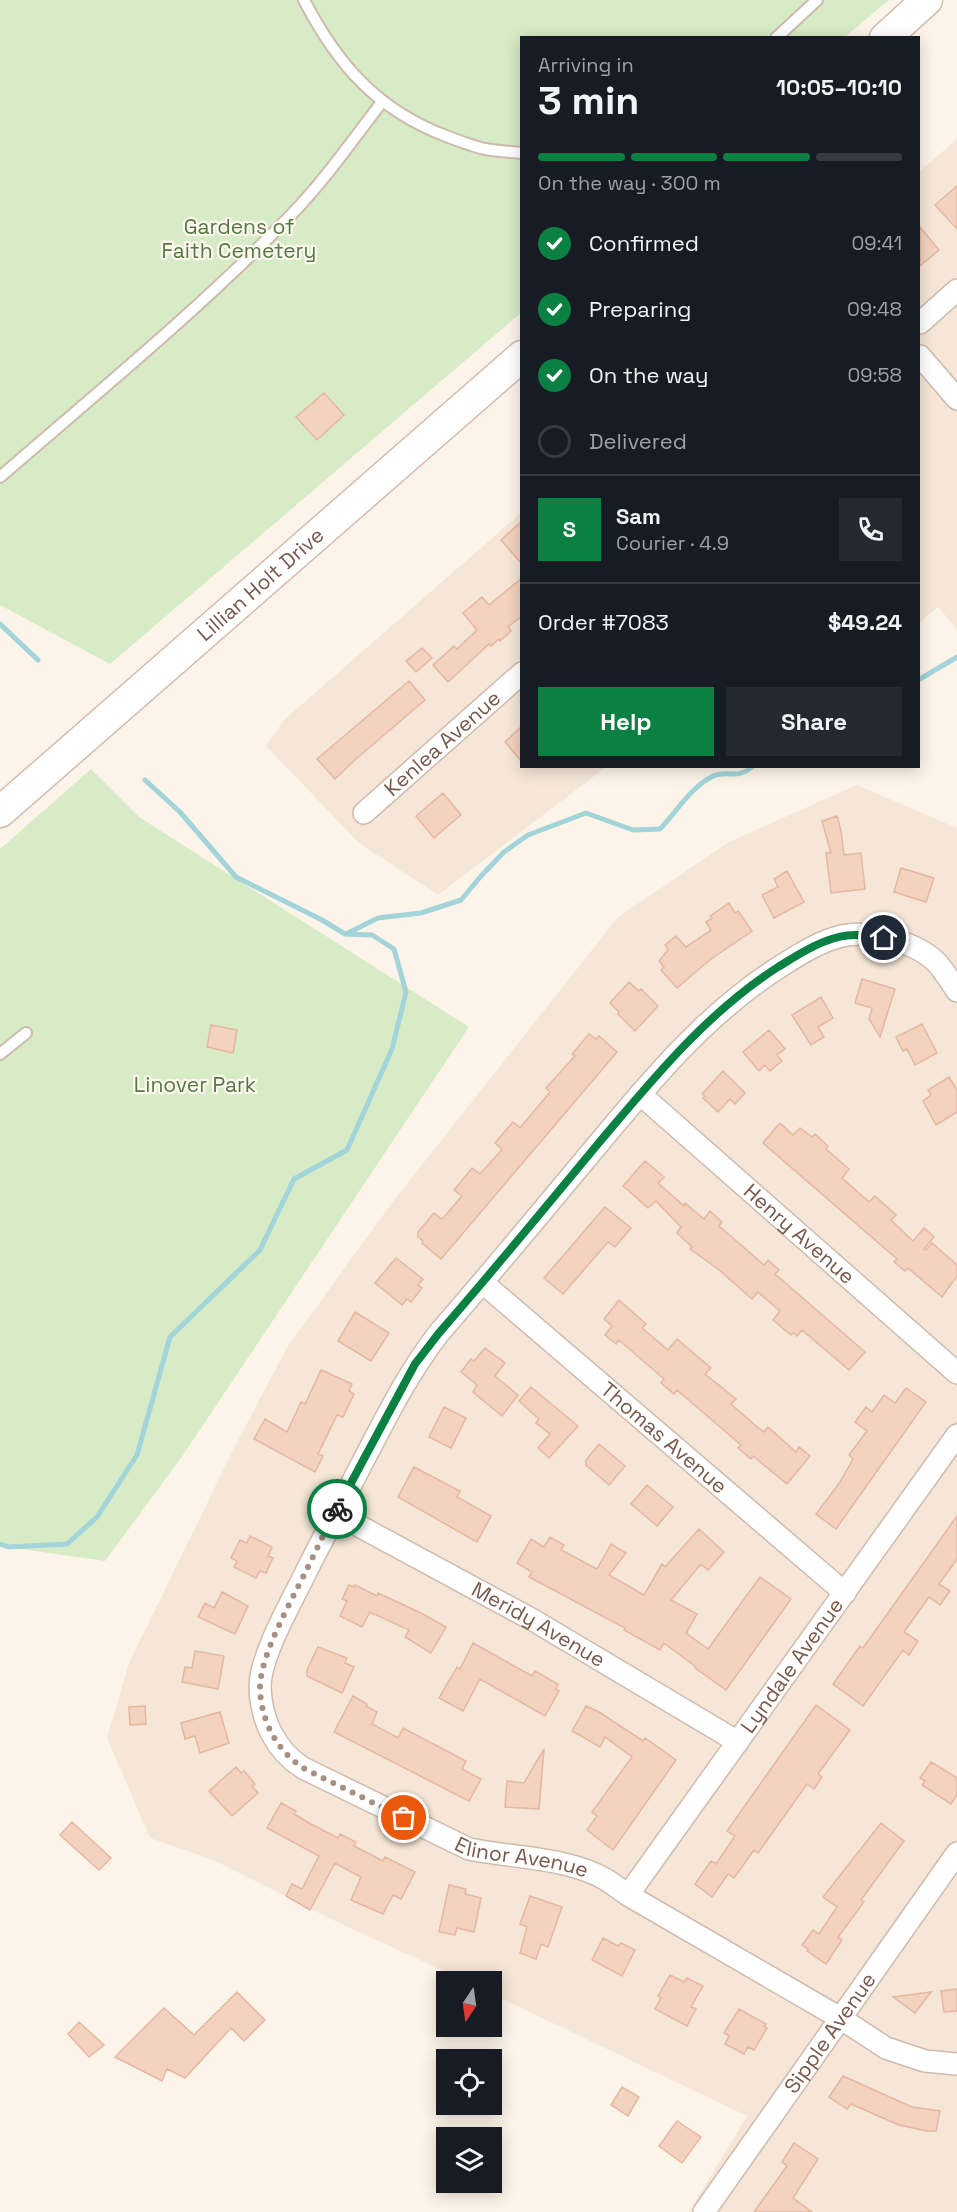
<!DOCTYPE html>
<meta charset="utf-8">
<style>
body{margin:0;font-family:"Space Grotesk",sans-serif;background:#242831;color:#f1f3f6;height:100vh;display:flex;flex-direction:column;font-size:22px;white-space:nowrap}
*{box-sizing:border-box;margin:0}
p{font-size:20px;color:#9ea1a6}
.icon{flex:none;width:33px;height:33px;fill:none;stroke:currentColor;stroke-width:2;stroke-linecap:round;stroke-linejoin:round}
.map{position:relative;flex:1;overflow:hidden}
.panel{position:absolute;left:520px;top:36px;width:400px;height:732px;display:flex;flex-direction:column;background:#171b24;border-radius:0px;box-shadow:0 3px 15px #0003}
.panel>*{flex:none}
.needle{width:39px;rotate:193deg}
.controls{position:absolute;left:436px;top:1971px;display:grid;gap:12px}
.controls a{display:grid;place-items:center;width:66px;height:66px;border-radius:0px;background:#171b24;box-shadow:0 3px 15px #0003;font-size:30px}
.pin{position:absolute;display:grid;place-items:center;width:51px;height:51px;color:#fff;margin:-26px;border:3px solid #fff;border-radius:50%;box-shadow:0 2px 6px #0007}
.courier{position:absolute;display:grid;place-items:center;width:60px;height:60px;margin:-30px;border:4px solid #0b8043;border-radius:50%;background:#fff;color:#222;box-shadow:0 2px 8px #0007}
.summary em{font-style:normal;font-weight:600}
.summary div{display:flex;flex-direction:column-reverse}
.summary{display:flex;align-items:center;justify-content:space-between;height:102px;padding:0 18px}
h1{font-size:39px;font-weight:600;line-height:45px}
.bar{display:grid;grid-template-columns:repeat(4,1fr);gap:9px 6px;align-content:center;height:72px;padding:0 18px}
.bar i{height:8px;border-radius:4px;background:#363941}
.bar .on{background:#0b8043}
.bar p{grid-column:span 4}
.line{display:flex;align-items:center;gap:15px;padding:0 18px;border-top:2px solid #363941}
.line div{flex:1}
.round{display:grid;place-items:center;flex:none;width:63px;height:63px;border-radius:0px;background:#242831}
ol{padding:0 18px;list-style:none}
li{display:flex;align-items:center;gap:18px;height:66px}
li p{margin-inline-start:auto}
li .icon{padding:6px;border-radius:50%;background:#0b8043;color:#fff;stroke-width:4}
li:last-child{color:#9ea1a6}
li i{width:33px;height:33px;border:3px solid #363941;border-radius:50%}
.cta{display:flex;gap:12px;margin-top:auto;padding:12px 18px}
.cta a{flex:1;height:69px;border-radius:0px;background:#0b8043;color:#fff;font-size:24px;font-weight:600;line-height:69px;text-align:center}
.cta a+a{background:#242831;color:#f1f3f6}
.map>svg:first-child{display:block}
</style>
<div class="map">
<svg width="957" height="2212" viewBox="0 0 957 2212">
<rect width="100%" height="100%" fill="#fdf4e9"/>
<path fill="#f5e6d7" d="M957,139V629L938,607L920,622V171Z
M522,512V766L606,767L438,895L359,843L266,746L284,720Z
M857,785L957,828V2212H689L747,2116L492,1994V1982L465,1981L329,1918L213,1860L150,1838L107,1738L129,1663L236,1444L288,1346L391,1204L618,917L729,842Z"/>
<path fill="#d7ebc7" d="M0,0H889L845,37L522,38V312L110,664L0,605Z
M91,769L139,817L469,1027L181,1458L105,1561L0,1546V849Z"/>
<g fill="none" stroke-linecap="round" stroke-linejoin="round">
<path stroke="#a2d4d9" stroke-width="5" d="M0,624L38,660
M920,679L957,657
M346,934L378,918L421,913L461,900L481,876L504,852L528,835L586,813L633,830L660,829C678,810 690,788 713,776C727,769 736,781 753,766
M0,1544L9,1547L67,1544L97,1517L137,1455L170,1337L260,1250L294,1179L347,1150L392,1049L406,992L394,949L372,935L345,934L322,920L236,877L180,812L145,780"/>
</g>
<path fill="#f3d2c0" stroke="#e6b7a0" stroke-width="1.5" d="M957,186V229L935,205Z
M920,227L939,250L920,266Z
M324,393L344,415L317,440L296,417Z
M522,521V564L501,540Z
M522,578V616L508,627L511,631L500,641L499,639L491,646L489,644L448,682L433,665L454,646L457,649L477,630L463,613L482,597L489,605Z
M422,648L432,658L416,672L406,661Z
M409,681L425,700L356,759L335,779L317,759Z
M522,726V762L505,742Z
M443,793L461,815L434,838L416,816Z
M837,816L841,831L844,855L861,853L865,889L831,893L826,853H831L822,821Z
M901,868L934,878L926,902L894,892Z
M787,871L804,902L774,918L762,895L778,887L774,879Z
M729,903L735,913L738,911L752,931L711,959L677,988L661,970L664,967L659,961L668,950L665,945L676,936L686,947L711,930L706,922L712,918L710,916Z
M862,979L895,989L880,1037L869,1019L872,1008L855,1003Z
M629,982L639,991L641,989L658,1006L635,1031L618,1014L619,1012L610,1003Z
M821,997L833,1018L818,1027L824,1037L811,1045L792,1015Z
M922,1024L937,1053L915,1065L907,1049L903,1051L896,1037Z
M211,1025L237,1030L233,1053L207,1047Z
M769,1030L785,1049L777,1055L782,1061L770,1071L765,1065L759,1071L743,1052Z
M589,1034L596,1039L599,1036L617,1052L441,1259L422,1243L423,1241L418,1237V1232L434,1213L441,1219L444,1217L462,1196L454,1190L472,1168L480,1174L500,1152L502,1149L495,1143L513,1122L520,1128L550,1092L546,1088L575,1056L572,1054Z
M723,1071L745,1093L735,1104L730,1099L718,1112L703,1098L705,1096L702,1094Z
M949,1077L957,1090V1112L936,1125L923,1101L931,1095L928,1090Z
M779,1124H781L793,1135L800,1128L812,1137L815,1134L828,1146L826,1149L849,1169L842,1178L869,1202L875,1196L896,1215L891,1220L913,1241L924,1228L934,1237L924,1249L926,1250L932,1243L957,1265V1276L942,1297L908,1268L905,1271L894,1262L897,1259L763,1143Z
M645,1161L664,1177L658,1183L684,1206L685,1203L704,1219L710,1211L722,1222L719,1226L764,1265L768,1260L779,1270L775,1274L865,1352L849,1370L802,1330L797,1336L793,1333L791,1335L773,1320L780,1311L758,1292L752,1299L718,1269L690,1249L692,1247L677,1233L681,1227L656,1201L648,1208L623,1186Z
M605,1207L631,1228L615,1247L608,1242L563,1294L544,1278Z
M396,1258L423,1279L418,1285L422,1288L411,1302L407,1299L402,1305L375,1283Z
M619,1300L646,1324L642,1328L668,1350L677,1339L711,1368L705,1374L736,1399L731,1404L756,1426L764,1432L768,1427L796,1452L799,1447L810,1456L787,1484L753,1456L751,1459L738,1448L741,1445L677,1390L674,1394L661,1383L664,1379L619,1340L616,1344L605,1335L612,1326L604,1319Z
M355,1312L389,1333L371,1361L338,1341Z
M485,1348L505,1363L495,1376L518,1395L502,1416L473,1392L477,1385L461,1372L471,1359L474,1361Z
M321,1370L352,1384L349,1391L354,1394L343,1417L337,1415L318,1454L323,1456L315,1472L254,1439L265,1419L287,1432L301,1402L305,1404Z
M531,1387L578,1426L549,1458L538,1448L550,1434L536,1423L539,1419L519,1401Z
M906,1388L926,1402L836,1529L816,1514L840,1482L853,1459L849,1455L867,1431L855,1422L866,1407L872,1412L884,1395L895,1403Z
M444,1407L466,1418L451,1448L429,1437Z
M599,1444L625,1466L609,1485L586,1465V1460Z
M414,1467L460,1491L457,1497L491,1516L477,1542L398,1497Z
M647,1485L673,1507L657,1526L631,1504Z
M957,1516V1559L939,1584L950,1591L940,1605L929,1597L904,1632L918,1641L909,1655L903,1650L863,1706L833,1684L860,1646L863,1648Z
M699,1529L724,1552L708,1570L701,1564L671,1600L697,1614L686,1633L708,1649L760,1577L791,1599L726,1690L695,1668L696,1667L664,1643L660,1650L624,1630L625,1628L529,1577L532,1572L517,1563L531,1539L544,1547L550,1537L564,1545L561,1550L597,1569L611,1544L626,1553L609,1575L644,1595L662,1564L665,1567Z
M250,1536L272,1547L268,1556L273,1558L266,1573L260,1571L256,1578L234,1567L237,1561L231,1558L240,1540L247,1543Z
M349,1585L354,1587L355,1585L377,1596L378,1593L421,1613L446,1627L431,1653L405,1637L409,1630L370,1612L362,1627L340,1616L347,1601L342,1599Z
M222,1592L248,1606L235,1634L198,1617L205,1603L214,1608Z
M473,1643L532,1676L535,1671L558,1684L556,1689L559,1691L545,1716L480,1679L463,1711L439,1698L457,1667L460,1669Z
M318,1647L347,1658L345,1663L354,1667L342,1693L307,1676V1670Z
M195,1651L224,1656L218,1689L182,1682L185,1667L192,1668Z
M353,1696L367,1704L366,1706L377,1712L372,1724L398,1738L403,1728L466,1761L462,1769L481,1779L469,1801L334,1732Z
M816,1705L850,1730L818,1774L822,1777L814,1789L807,1784L758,1853L754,1850L734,1878L728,1874L712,1897L695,1884L711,1861L716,1864L735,1836L727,1831Z
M145,1706L146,1724L130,1725L129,1707Z
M586,1706L599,1712L643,1741L645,1738L676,1760L613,1850L587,1830L597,1816L592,1812L632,1757L605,1737L600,1747L572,1731Z
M220,1712L229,1743L200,1753L195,1736L185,1739L181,1723Z
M544,1749L539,1809L505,1807L507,1781L524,1783Z
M931,1762L957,1778V1795L951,1804L922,1785L925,1781L920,1778Z
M236,1767L241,1773L244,1771L255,1784L252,1786L258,1793L232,1816L209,1791Z
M281,1803L296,1811L294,1814L309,1823L338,1838L340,1834L356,1842L354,1846L383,1861L385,1857L415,1872L401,1899L393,1895L383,1914L351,1900L361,1877L335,1863L310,1910L286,1896L292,1884L302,1889L319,1856L267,1828Z
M72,1822L111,1858L99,1870L60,1835Z
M881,1823L904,1841L861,1900L864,1902L838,1937L842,1940L826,1964L807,1951L808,1949L802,1945L813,1930L819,1934L837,1907L823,1897Z
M449,1885L466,1889L465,1894L481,1898L474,1932L457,1928L455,1935L439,1932Z
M530,1896L562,1907L548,1947L541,1944L536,1959L520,1953L527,1927L520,1924Z
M603,1938L618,1946L621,1943L635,1950L622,1976L592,1960Z
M670,1975L684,1982L687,1978L703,1986L691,2007L696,2009L687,2026L655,2009L661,1998L658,1996Z
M957,1989V2011L944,2012L941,1991Z
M237,1992L265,2020L244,2041L231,2028L185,2078L167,2069L162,2081L115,2057L164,2008L194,2035Z
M931,1992L915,2013L893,1997Z
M739,2009L766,2024L764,2026L767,2028L754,2050L748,2047L744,2054L725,2044L729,2036L724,2033Z
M79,2022L104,2045L89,2057L68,2034Z
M843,2076L912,2107L940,2111L936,2131H927L899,2125L851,2104L847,2109L829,2097Z
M622,2087L639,2097L628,2116L611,2105Z
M677,2121L701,2137L682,2163L659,2146Z
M794,2143L818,2159L793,2198L812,2212H754L787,2166L782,2162Z"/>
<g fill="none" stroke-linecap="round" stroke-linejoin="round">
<g stroke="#cfbbae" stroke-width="14">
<path id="service" d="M304,0C337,64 377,110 446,136C459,141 472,146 485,149C497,151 510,152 522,153
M776,38L817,0
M0,477C98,392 200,309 291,215C324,181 352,141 382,102
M0,1054L26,1033"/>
</g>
<g stroke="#cfbbae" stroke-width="24">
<g id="minor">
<path d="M920,323L957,290"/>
<path d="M920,356L957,399"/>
<path id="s1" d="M364,813L522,673"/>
<path id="s2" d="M957,991C950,981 944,970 936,962C916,942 869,930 842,936C820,941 800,954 781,966C697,1019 637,1098 574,1173C529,1227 485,1280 439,1333C405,1377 384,1422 358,1471C341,1505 323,1538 306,1572C292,1601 260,1656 260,1687C261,1720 275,1750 303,1768L469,1849C513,1858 565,1857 605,1879C613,1884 621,1890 628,1895L840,2018L886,2048L925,2061L957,2064"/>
<path id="s3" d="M640,1094L957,1373"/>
<path id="s4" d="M483,1283L845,1593"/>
<path id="s5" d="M335,1513L533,1620L738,1742"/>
<path id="s6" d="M628,1895L957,1435"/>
<path id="s7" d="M704,2212L957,1853"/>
</g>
</g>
<g stroke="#d5bdae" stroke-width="33">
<g id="secondary">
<path d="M885,38L927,0"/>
<path id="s8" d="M0,812L522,356"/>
</g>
</g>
<use href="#service" stroke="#fff" stroke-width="10"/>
<use href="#minor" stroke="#fff" stroke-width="21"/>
<use href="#secondary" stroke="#fff" stroke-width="30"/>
</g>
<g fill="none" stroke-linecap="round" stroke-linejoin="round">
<path stroke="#a78f83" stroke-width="6" stroke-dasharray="0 10.8" d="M337,1509C325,1531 315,1553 304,1575C290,1603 261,1655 260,1686C260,1719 276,1750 303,1768L404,1818"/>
<path stroke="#0b8043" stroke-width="8" d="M337,1509L415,1364L439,1333C493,1271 545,1208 597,1145C652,1080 706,1013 778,967C793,958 809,947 826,941C846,933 863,934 884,938"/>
</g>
<g text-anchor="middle" stroke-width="4.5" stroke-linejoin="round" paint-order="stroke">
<g font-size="21" fill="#537841" stroke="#fff8f0">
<text x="239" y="234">Gardens of<tspan x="239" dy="24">Faith Cemetery</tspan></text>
<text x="195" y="1092">Linover Park</text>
</g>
<g font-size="21" fill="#78594c" stroke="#fff8f0">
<text dy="7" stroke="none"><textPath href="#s8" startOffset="346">Lillian Holt Drive</textPath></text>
<text dy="7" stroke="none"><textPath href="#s1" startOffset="105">Kenlea Avenue</textPath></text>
<text dy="7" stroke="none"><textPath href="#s3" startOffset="212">Henry Avenue</textPath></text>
<text dy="7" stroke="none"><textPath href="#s4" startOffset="238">Thomas Avenue</textPath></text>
<text dy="7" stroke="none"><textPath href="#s5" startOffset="232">Meridy Avenue</textPath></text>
<text dy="7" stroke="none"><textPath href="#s6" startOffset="282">Lyndale Avenue</textPath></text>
<text dy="7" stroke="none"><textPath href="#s2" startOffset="1440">Elinor Avenue</textPath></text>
<text dy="7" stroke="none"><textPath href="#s7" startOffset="219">Sipple Avenue</textPath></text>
</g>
</g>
</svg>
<div class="controls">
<a><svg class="needle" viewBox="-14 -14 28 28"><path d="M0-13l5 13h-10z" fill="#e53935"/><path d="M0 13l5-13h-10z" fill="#9ea1a6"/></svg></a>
<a><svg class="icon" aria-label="locate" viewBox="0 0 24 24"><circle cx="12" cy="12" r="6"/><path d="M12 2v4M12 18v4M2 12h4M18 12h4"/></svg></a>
<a><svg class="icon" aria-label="layers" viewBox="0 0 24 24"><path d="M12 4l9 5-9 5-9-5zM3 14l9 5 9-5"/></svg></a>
</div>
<div class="pin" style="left:404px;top:1818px;background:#ea580c"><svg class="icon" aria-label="bag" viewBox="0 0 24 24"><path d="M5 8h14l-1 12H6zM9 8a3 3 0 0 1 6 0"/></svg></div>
<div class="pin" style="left:884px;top:938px;background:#1f2937"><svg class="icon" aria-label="home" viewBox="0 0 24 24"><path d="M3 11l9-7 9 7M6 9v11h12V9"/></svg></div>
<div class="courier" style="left:337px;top:1509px"><svg class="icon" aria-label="bike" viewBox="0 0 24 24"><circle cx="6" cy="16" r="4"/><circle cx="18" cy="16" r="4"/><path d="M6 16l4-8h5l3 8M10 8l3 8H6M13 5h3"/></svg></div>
<section class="panel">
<div class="summary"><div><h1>3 min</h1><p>Arriving in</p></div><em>10:05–10:10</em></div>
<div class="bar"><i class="on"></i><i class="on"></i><i class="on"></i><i></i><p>On the way · 300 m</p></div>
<ol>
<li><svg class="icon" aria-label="check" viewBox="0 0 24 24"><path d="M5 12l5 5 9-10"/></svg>Confirmed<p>09:41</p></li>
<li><svg class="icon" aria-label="check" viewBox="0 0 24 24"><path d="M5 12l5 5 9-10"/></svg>Preparing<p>09:48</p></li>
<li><svg class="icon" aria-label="check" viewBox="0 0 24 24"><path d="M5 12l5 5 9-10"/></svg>On the way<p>09:58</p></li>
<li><i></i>Delivered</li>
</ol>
<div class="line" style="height:108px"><b class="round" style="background:#0b8043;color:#fff">S</b><div><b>Sam</b><p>Courier · 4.9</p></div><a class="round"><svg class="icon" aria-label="phone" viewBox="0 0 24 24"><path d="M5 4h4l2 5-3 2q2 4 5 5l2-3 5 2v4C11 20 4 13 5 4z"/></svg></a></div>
<div class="line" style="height:78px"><div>Order #7083</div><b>$49.24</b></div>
<div class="cta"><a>Help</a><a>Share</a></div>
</section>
</div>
